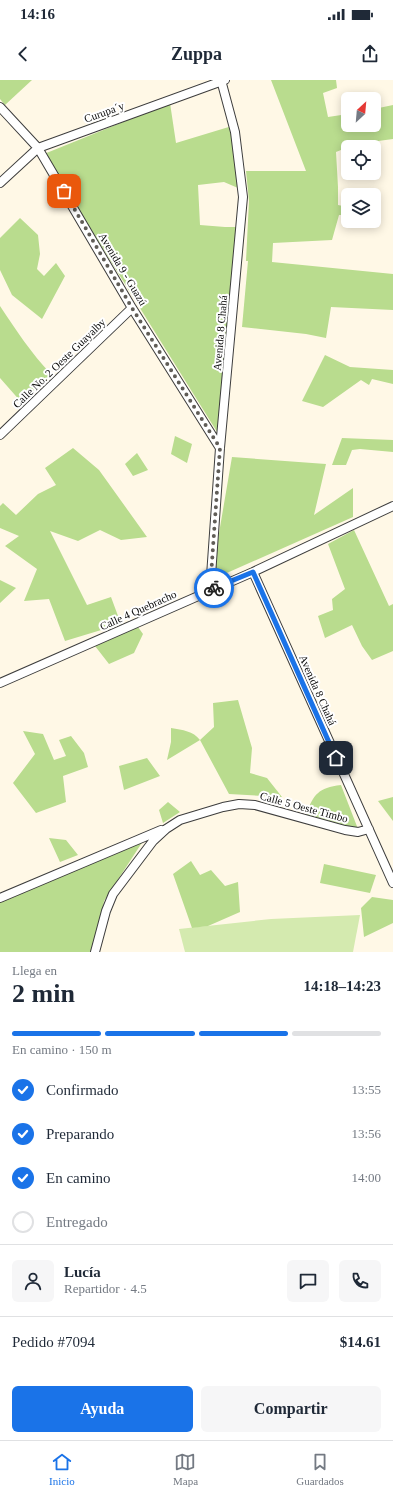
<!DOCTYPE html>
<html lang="es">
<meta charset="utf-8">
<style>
body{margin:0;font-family:"Times New Roman",serif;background:#f6f6f7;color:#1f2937;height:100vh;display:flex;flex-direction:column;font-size:15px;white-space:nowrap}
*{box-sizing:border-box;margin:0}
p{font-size:13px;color:#747a83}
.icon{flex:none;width:22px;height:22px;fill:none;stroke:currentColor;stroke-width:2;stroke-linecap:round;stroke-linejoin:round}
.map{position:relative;height:872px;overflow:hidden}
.drawer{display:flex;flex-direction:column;background:#fff;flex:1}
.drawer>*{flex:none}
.needle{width:26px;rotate:26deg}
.tools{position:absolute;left:341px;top:12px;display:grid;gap:8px}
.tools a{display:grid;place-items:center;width:40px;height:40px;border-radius:6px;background:#fff;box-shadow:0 2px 10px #0003;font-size:20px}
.pin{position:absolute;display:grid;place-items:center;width:34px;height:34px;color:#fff;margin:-17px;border-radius:8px;box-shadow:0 2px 6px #0006}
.courier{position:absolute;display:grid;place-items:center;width:40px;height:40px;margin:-20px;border:3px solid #1a73e8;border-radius:50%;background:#fff;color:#222;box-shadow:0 1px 5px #0007}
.headline em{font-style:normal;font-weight:600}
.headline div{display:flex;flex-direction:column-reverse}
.headline{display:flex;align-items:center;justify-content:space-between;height:68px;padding:0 12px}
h1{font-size:26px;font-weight:600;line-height:30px}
.bar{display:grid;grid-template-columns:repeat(4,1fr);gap:6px 4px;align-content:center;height:48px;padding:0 12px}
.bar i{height:5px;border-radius:3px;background:#e0e1e3}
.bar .selected{background:#1a73e8}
.bar p{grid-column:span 4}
.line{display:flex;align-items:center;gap:10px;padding:0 12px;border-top:1px solid #e0e1e3}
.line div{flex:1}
.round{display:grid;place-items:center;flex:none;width:42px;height:42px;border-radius:6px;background:#f6f6f7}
ol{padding:0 12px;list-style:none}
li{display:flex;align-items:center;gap:12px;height:44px}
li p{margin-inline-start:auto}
li .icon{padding:4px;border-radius:50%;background:#1a73e8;color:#fff;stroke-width:4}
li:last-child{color:#747a83}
li i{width:22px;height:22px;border:2px solid #e0e1e3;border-radius:50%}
.action{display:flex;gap:8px;margin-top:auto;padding:8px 12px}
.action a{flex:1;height:46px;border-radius:6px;background:#1a73e8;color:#fff;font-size:16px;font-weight:600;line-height:46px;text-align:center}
.action a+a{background:#f6f6f7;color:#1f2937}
.status{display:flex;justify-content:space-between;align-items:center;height:28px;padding:0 20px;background:#fff;direction:ltr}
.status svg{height:11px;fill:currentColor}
header{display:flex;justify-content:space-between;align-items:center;height:52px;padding:0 12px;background:#fff;font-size:18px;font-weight:600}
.tab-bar{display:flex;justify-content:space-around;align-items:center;height:56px;border-top:1px solid #e0e1e3;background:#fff;font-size:11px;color:#747a83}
.tab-bar a{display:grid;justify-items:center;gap:2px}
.tab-bar .selected{color:#1a73e8}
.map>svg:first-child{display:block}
</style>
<div class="status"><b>14:16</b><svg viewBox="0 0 49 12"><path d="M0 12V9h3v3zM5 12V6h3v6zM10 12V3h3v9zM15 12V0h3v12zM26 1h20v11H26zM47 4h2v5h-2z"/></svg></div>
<header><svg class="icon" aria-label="back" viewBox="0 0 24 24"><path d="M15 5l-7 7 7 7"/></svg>Zuppa<svg class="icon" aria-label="share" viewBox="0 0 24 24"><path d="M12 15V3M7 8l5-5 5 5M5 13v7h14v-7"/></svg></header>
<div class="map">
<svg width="393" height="872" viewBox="0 0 393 872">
<rect width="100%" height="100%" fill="#fff8e6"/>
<path fill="#d4eaaf" d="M360,835L353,872H185L179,849L271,839Z"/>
<path fill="#b9dc8e" d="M0,0H32L5,25L0,19Z
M271,0H336L337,8L323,13L328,37L348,34V45H374V29L393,25V59L356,64L336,72L338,107V125L348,127V135H339L332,160L273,163L272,182L393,194V230L331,227L326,258L306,254L242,247L248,181H246L249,121L246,91H306Z
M170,23L176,63L232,46L238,108L224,102L198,105L200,145L225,147H237L219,355L44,74Z
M20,138L38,155L40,174L37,189L44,196L56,183L65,196L42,239L12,215L0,190V158Z
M0,226C16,250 31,273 51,294L22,323L0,298Z
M325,275L350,287L393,290V304L372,299L369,305L361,300L323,327L302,321Z
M175,356L192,364L187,383L171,374Z
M342,358L393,360V372L360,369L352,370L346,385H332Z
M73,368L99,390L147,457L121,460L100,450L78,461L50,451L87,525L111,517L121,544L65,561L49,519L24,521L37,489L5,466L19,456L0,448V426L3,423L16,435L38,414L56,405L45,388Z
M137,373L148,390L133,396L125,384Z
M232,377L326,384L314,435L353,408V437L211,500Z
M354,450L389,526L393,524V571L372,580L362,566L352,545L325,558L318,536L333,530L332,519L345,509L328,464Z
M0,500L16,508L0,523Z
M138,547L143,554L134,573L109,584L95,566Z
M238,620L252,668L250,693L267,698L282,717L229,714L200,660L167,680L171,662V648C183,650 193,651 200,660L214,647L213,623Z
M23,651L43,654L54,680L66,676L59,660L71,656L84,673L88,687L63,696L66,722L36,733L13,703L35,674Z
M147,678L160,696L124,710L119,686Z
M341,705L358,749L306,734C314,714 318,708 341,705Z
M393,717V741L378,721Z
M168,722L180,732L163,743L159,730Z
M49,758L66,760L78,775L60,782Z
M145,758L104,821L97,872H0V821Z
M191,781L200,795L211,790L225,806L238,802L240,832L208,846L192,848L173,794Z
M324,784L376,795L370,813L320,803Z
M372,817L393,820V843L364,857L361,828Z"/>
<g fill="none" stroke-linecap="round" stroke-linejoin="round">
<g stroke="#3d3d3d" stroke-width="10">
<path id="minor" d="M0,27L38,68L132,228L220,368
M0,103L38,68L225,0
M0,355L132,228
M253,492L393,803
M210,510L220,368L243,117L235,52L221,0
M0,603L253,492L393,426
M0,818L161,750
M95,872L106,831L113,814L153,761L166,749L180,740L223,727L239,724L255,725L345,750L358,752L369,749"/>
</g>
<use href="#minor" stroke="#fff" stroke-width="8"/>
</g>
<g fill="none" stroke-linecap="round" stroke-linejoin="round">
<path stroke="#605d57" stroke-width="4" stroke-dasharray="0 7.2" d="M64,111L132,228L220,368L210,510L214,508"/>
<path stroke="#1a73e8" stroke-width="5" d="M214,508L253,492L336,678"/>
</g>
<g text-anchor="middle" stroke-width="4" stroke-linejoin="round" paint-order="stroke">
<g font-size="11" fill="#0a0a0a" stroke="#fff">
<text transform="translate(104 32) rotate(-20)" y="4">Curupa´y</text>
<text transform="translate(123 189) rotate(59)" y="4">Avenida 9 - Guazú</text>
<text transform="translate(220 253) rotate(-85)" y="4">Avenida 8 Chahá</text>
<text transform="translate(59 283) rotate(-44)" y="4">Calle No. 2 Oeste Guayalby</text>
<text transform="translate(138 530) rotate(-24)" y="4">Calle 4 Quebracho</text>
<text transform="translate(318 610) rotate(66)" y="4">Avenida 8 Chahá</text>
<text transform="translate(304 727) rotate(15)" y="4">Calle 5 Oeste Timbo</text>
</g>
</g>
</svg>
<div class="tools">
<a><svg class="needle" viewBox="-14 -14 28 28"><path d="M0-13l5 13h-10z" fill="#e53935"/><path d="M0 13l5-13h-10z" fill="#747a83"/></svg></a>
<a><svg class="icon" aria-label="locate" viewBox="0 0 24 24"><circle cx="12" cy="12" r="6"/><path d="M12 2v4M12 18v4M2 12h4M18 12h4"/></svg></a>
<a><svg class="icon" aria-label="layers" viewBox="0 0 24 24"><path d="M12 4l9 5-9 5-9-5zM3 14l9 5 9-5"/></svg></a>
</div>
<div class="pin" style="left:64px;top:111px;background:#ea580c"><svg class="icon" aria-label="bag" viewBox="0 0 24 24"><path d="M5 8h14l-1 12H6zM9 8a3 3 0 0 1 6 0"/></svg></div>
<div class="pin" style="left:336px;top:678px;background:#1f2937"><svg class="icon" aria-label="home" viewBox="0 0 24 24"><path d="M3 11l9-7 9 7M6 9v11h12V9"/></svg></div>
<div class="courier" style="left:214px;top:508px"><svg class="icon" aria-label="bike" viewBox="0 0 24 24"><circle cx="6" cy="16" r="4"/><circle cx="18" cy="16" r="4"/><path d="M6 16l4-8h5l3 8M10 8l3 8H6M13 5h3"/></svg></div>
</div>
<section class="drawer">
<div class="headline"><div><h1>2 min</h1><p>Llega en</p></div><em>14:18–14:23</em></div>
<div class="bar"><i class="selected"></i><i class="selected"></i><i class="selected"></i><i></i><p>En camino · 150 m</p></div>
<ol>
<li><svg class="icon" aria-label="check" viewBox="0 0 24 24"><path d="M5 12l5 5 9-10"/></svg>Confirmado<p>13:55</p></li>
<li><svg class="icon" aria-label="check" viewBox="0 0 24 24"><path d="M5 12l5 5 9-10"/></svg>Preparando<p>13:56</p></li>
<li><svg class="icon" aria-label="check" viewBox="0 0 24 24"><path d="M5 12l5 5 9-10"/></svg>En camino<p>14:00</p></li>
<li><i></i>Entregado</li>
</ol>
<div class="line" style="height:72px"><a class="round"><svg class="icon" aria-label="person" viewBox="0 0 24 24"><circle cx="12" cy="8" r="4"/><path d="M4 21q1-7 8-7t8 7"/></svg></a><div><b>Lucía</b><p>Repartidor · 4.5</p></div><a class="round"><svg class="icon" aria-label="chat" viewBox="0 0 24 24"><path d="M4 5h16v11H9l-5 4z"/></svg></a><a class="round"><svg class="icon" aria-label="phone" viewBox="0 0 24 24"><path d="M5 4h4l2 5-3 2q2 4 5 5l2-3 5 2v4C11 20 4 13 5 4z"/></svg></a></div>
<div class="line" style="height:52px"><div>Pedido #7094</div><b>$14.61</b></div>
<div class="action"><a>Ayuda</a><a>Compartir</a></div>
</section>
<nav class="tab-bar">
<a class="selected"><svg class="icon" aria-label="home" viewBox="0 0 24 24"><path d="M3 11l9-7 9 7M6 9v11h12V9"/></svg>Inicio</a>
<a><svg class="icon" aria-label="map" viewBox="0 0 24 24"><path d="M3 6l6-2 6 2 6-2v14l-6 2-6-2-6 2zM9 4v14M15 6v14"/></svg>Mapa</a>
<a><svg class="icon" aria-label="saved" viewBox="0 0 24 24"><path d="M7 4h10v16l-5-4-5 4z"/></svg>Guardados</a>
</nav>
